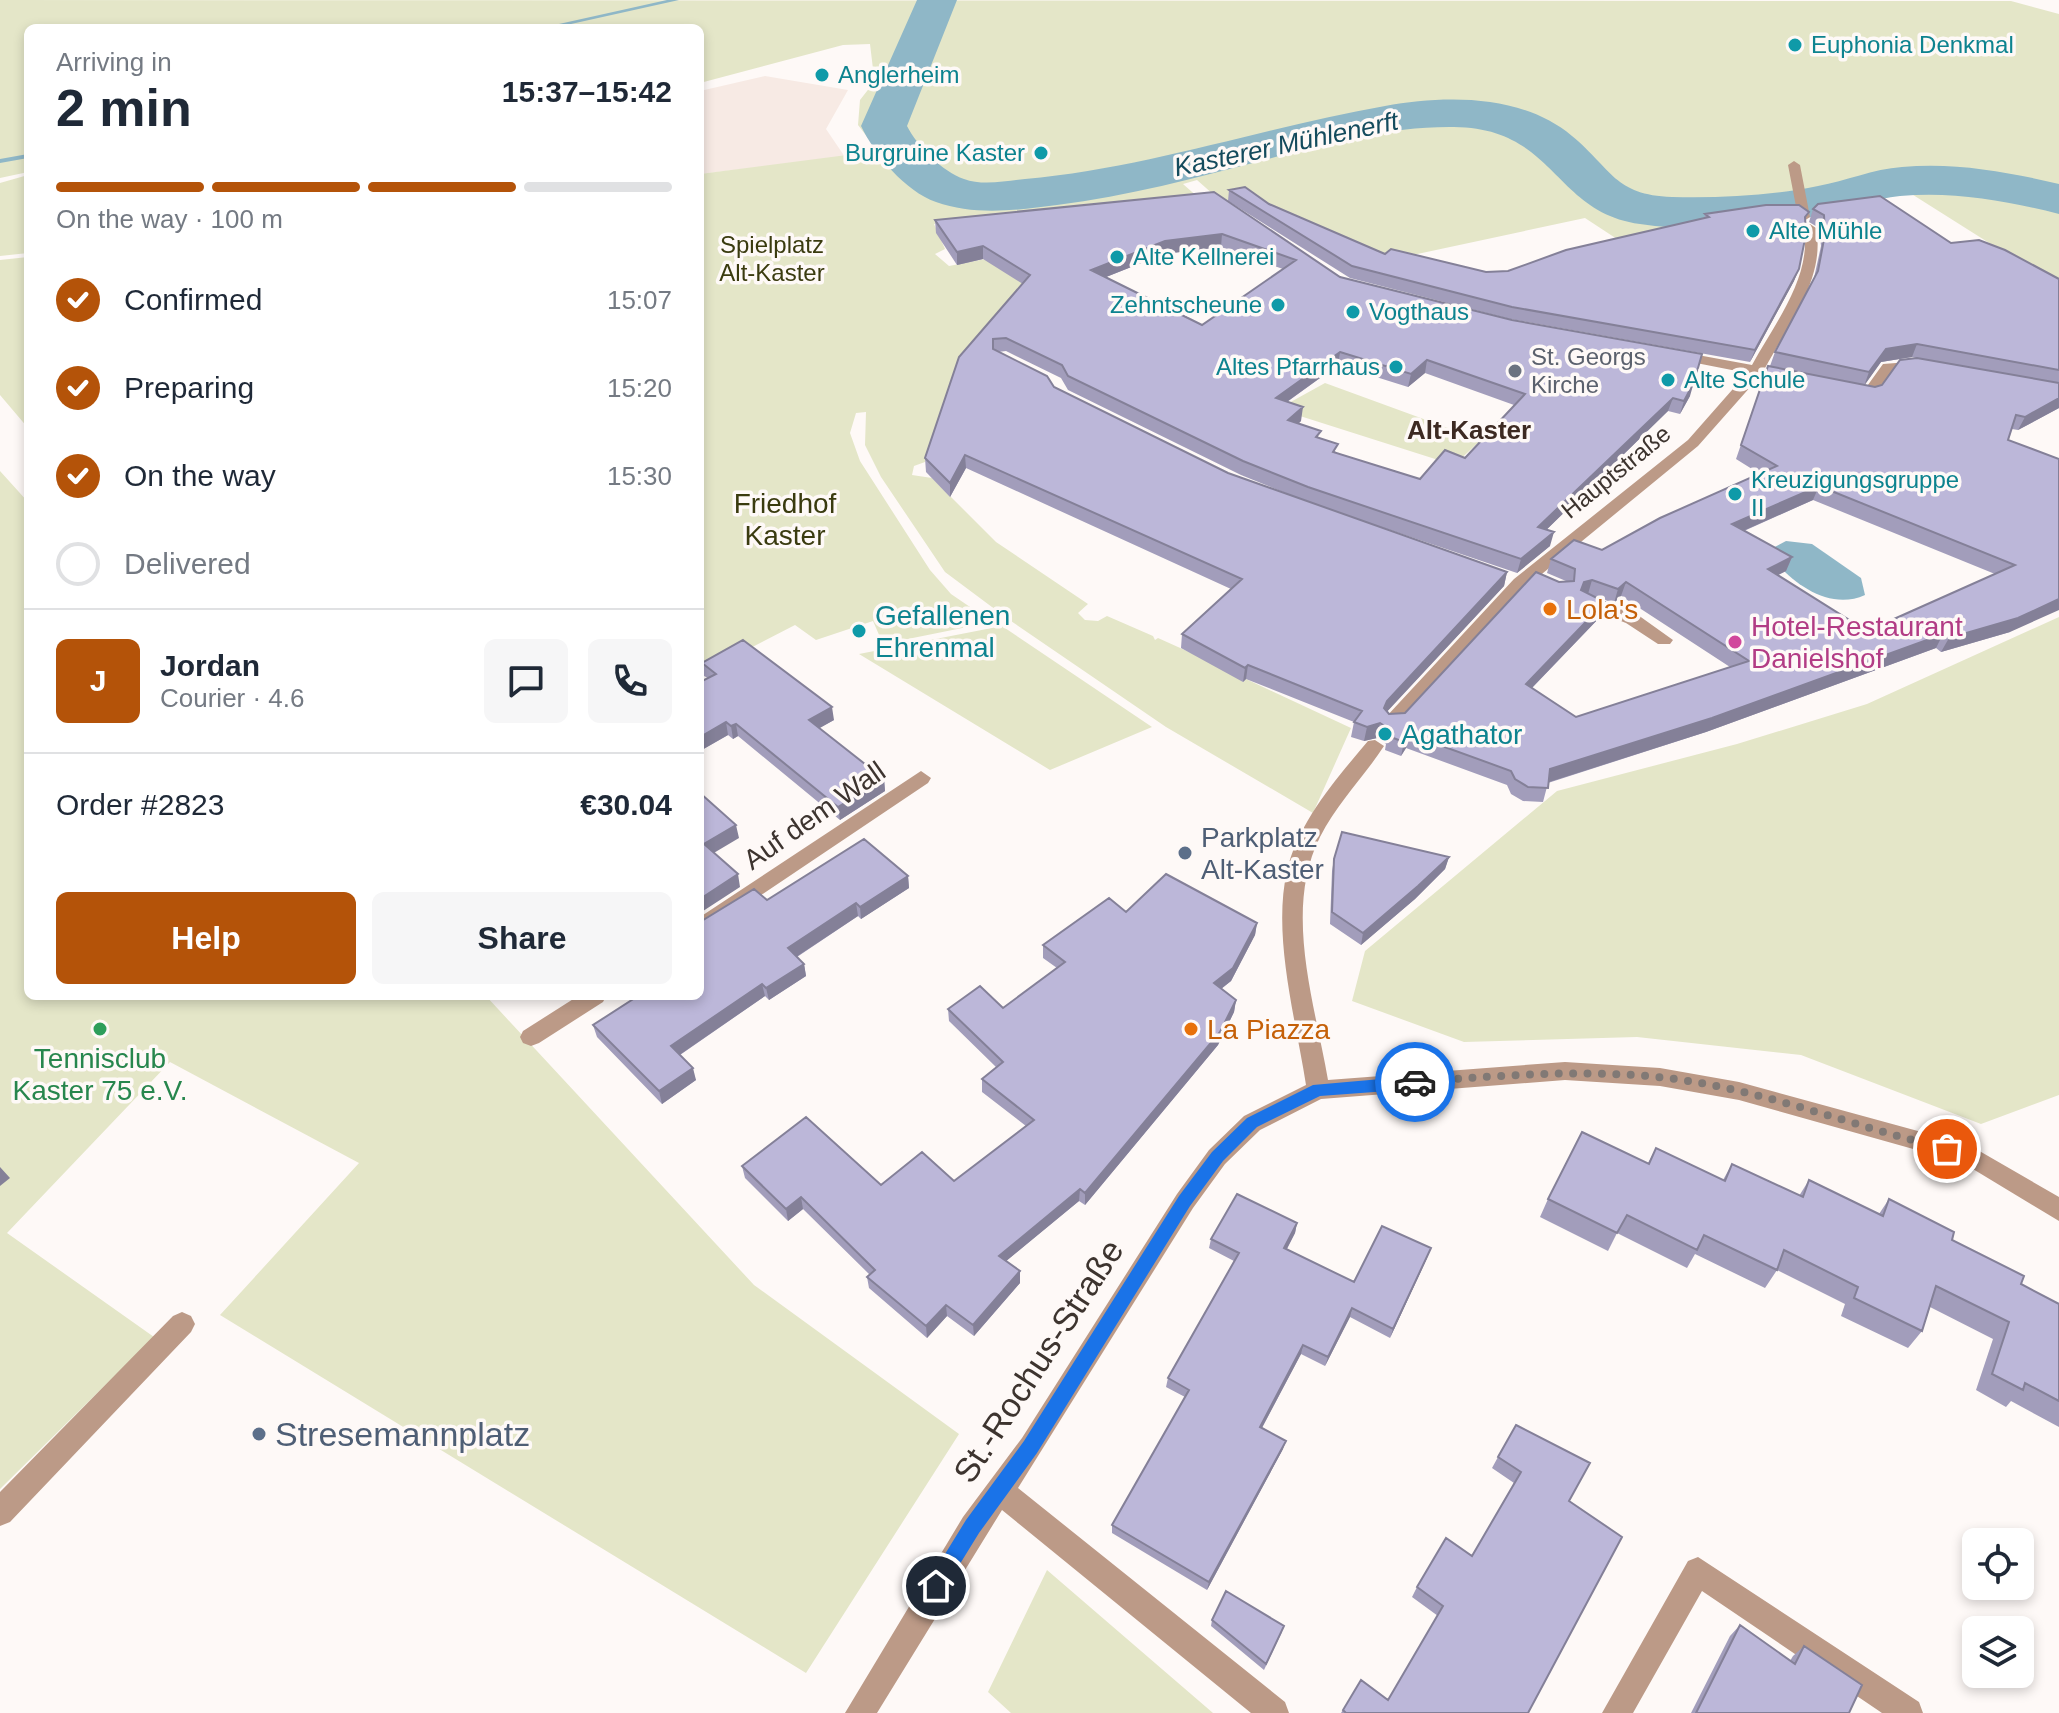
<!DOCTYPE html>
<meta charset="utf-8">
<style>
body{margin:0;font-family:Arial,sans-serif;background:#f6f6f7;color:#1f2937;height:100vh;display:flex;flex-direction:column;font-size:30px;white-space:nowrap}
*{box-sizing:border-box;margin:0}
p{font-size:26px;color:#747a83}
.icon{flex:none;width:44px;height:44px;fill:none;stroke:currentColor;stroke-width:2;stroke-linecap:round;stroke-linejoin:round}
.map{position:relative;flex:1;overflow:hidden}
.side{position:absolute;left:24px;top:24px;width:680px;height:976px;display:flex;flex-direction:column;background:#fff;border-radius:12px;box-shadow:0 4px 12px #0003}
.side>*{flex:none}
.controls{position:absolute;left:1962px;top:1528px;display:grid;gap:16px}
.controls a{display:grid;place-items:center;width:72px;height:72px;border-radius:12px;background:#fff;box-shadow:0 4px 12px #0003;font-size:40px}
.pin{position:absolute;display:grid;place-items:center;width:68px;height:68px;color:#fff;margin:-34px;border:4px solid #fff;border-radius:50%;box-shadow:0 2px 8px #0007}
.courier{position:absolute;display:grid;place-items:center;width:80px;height:80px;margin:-40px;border:6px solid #1a73e8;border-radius:50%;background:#fff;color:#222;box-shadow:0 2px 10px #0007}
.overview em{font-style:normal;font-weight:800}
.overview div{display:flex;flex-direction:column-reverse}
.overview{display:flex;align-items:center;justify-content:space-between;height:136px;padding:0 32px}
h1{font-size:52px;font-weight:800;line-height:60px}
.bar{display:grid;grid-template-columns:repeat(4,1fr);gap:12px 8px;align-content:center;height:96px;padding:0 32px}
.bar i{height:10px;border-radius:6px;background:#e0e1e3}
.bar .active{background:#b45309}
.bar p{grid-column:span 4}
.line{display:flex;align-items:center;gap:20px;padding:0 32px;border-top:2px solid #e0e1e3}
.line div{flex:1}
.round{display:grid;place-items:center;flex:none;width:84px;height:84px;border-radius:12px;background:#f6f6f7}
ol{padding:0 32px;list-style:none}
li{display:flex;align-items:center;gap:24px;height:88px}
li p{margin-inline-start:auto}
li .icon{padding:8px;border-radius:50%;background:#b45309;color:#fff;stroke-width:4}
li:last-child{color:#747a83}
li i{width:44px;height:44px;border:4px solid #e0e1e3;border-radius:50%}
.action{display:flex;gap:16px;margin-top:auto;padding:16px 32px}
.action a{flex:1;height:92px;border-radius:12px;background:#b45309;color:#fff;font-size:32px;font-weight:800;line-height:92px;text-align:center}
.action a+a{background:#f6f6f7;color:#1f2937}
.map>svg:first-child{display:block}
</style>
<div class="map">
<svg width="2059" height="1713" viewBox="0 0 2059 1713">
<rect width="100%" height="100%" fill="#fef9f7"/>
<path fill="#f7eae4" d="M765,76L848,90L826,129L845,157L700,174V91Z"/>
<path fill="#e4e6c8" d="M0,0L2011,1L2059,14V298L2005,253L1910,193L1620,241L1585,218L1394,259L1244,198L1223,203L1197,180L1183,184L1200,199L934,224L945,249L935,254L949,266L985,259L1053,294L995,328L925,462L914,466L912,475L932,478L996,542L1088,604L1078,613L1085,620L1098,621L1107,616L1153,636L1155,640L1158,638L1238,674L1243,682L1246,679L1351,728L1313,813L1166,727L1008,619L945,572L881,477L865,445L866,412L856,413L850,433L860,461L930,570L951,594L992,622L883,644L873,621L816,640L795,625L700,674V174L878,151L858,125L860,100L878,77L873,69L870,44L843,45L700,83V28H28V172L0,178Z
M28,175V253L0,256V183Z
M28,257V428L0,395V260Z
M1325,383L1481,440L1454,465L1278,409Z
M0,471L28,502V996H486L754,1285L959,1434L806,1673L220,1315L359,1163L170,1062L7,1233L154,1337L0,1489Z
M2059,617V1095L1981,1124L1801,1055L1637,1037L1464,1042L1352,1001L1365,951L1557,791L1737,744L1867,704Z
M1002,626L1152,727L1050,770L859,654Z
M1047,1570L1213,1713H1011L988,1692Z"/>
<path fill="#8fb7c7" d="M1786,541L1812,544L1861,578L1865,595C1828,612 1788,581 1767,551Z"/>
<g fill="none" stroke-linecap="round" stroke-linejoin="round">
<path fill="#8fb7c7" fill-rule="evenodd" d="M667,0H679L553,28H541Z
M28,154V158L0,163V159Z"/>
<path fill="#8fb7c7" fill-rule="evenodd" d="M917,0H957L907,126C917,146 943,172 964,179C982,186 1007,181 1025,179C1148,168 1264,127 1385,106C1446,95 1522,94 1572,136C1612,169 1614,195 1672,197C1721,198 1770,196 1818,186C1846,181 1873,169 1902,167C1955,162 2008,172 2059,184V214C2007,201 1954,191 1900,196C1875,198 1850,209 1825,214C1767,227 1700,233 1640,224C1553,212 1556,128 1454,127C1390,126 1325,144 1264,160C1196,178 1128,196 1057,205C1018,210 975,216 936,202C905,191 875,155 861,126Z"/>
<path fill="#bc9a87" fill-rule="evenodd" d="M1794,161L1800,165L1810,217L1804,221L1798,217L1788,165Z
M1810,224L1816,228C1826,278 1788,325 1765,368L1795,374V380L1760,376L1698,446L1526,587L1400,725H1386L1384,721L1386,717L1514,579L1688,440L1747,373L1676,359L1669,355L1676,351L1752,365C1775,323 1812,277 1804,228Z
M1922,361L1927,362V368L1892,371L1874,397L1853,395L1846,391L1853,387L1865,389L1883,364Z
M1588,597L1638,615L1673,640L1670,644H1658L1626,623L1582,606L1579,602L1582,598Z
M1375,740L1384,746C1364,777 1337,803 1320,837C1283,910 1315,1004 1328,1080L1565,1062L1660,1068L1739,1082L1969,1145L2059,1197V1221L1963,1163L1739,1100L1660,1086L1565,1080L1321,1099L1260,1130L1225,1164L1193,1208L1018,1488L1285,1702L1289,1713H1251L1002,1510L877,1713H845L963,1517L1022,1438L1177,1194L1209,1150L1244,1116L1306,1085C1296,1020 1272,936 1287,871C1298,822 1337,778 1368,741Z
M921,771L931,778L928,783L700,936V917Z
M578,996H606L603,1002L539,1043L531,1046L523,1043L520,1037L523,1031Z
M182,1312L191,1316L195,1324L191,1332L10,1522L0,1526V1492L173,1316Z
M1698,1557L1919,1702L1923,1713H1882L1702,1591L1633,1713H1602L1688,1561Z"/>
</g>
<path fill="#a29dbb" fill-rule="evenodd" d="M1229,190L1269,204L1385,254L1486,272L1508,271L1704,219L1705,214L1806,223L1794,281L1750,362L1510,319L1350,278L1228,201Z
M1214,192L1340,277L1690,396L1680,414L1668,411L1546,530L1550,546L1517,573L1337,512L1507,572L1504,586L1387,711L1389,714L1405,713L1559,582L1566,581L1547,573L1551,559L1602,550L1760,474L1736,459L1768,366L1821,377L1770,366L1775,352L1814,278L1821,246L1819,228L1809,222L1813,209L1951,243L2059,279V408L2018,430L2012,429L2008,440L2059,459L2010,632L1941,652L1936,648L1706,732L1548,783L1543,802L1523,801L1511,794L1507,785L1406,748L1401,756L1385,750L1386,744L1377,738L1364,741L1351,737L1354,722L1246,679L1243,682L1181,648L1182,634L1231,589L966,468L950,497L926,472L925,458L1023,284L983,259L957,265L936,233L935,220ZM1221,247L1283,269L1202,325L1106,277L1164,254ZM1006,351L1061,378L1068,390L1241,475L1293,496L1228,473L1054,387L998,352ZM1912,357L1916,358L1882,385L1875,387L1864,385L1881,362ZM1338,365L1408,387L1425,373L1514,405L1465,458L1420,479L1337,453L1320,438L1298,424L1301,421L1287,402ZM1813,500L1995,574L1867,631L1778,575L1786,571L1792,557L1744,531ZM1593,596L1614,603L1621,596L1730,667L1576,717L1532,688L1601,616Z
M702,663L834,720L819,728L884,779L885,791L840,820L738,736L733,739L728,735L700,751V682L708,678L704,676Z
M1449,857L1445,869L1415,899L1361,945L1330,924L1332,871L1334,859Z
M908,876L909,888L861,919L858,916L797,957L804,964L806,976L769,1000L765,996L680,1055L696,1080L662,1104L597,1037L593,1025L700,996L767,900Z
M1126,912L1257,923L1255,935L1231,981L1221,989L1236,1000L1234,1012L1218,1045L1085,1205L1079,1201L1006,1261L1020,1271V1283L974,1336L947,1316L927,1338L869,1288L867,1277L870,1275L803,1209L788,1221L745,1178L742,1166L881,1185L954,1181L1026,1126L982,1092V1079L996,1067L949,1021L948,1009L1003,1008L1057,968L1043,958V945Z
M1656,1148L1723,1180L1732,1164L1799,1196L1809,1180L1879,1214L1889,1199L2021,1284L2059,1304V1427L2011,1401L2006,1407L1976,1390L1993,1339L1930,1307L1922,1331L1908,1348L1841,1316L1845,1304L1777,1270L1765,1288L1695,1254L1687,1268L1617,1233L1608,1251L1540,1217L1548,1199L1648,1163Z
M1297,1223L1295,1233L1287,1249L1354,1282L1427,1258L1390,1338L1350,1317L1325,1366L1301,1354L1262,1428L1283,1449L1207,1590L1112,1533V1525L1185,1397L1166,1387L1168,1378L1234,1261L1209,1248L1211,1239Z
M1498,1457L1569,1501L1528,1713H1341L1361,1680L1388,1700L1438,1616L1412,1597L1417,1587L1472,1556L1514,1483L1492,1468Z
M1212,1620L1282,1632L1264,1670L1211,1626Z
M1740,1625L1790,1661L1793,1656L1804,1646L1849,1713H1691L1730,1636Z"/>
<path fill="#848098" d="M1222,234L1221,247L1164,254L1091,283V270L1165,241Z
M983,246V259L957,265V252Z
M1799,269L1794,281L1750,362L1755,350Z
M1917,344L1912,357L1881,362L1864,386L1869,372L1886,349Z
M1340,352L1338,365L1274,411L1276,398Z
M1427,360L1425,373L1408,387L1411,374Z
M1694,382L1690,396L1680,414L1684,401Z
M1673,398L1668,411L1535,541L1538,527Z
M2059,398V408L2018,430L2025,417Z
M1303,407L1301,421L1286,434L1288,420Z
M965,455L966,468L950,497V483Z
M1819,486L1813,500L1727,538L1732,524Z
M1554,532L1550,546L1517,573L1521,559Z
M1792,557L1786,571L1762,583L1768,569Z
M1507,572L1504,586L1384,715L1381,722L1387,701Z
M1592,580L1588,594L1577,604L1584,582Z
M1626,582L1621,596L1614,603L1618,589Z
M2059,599V610L2010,632L1941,652L1949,638Z
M1605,602L1601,616L1522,698L1526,684Z
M1943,634L1936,648L1706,732L1546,783L1550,769Z
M1248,665L1246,679L1243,682L1245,668Z
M832,707L834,720L811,733L809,720Z
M726,722L728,735L700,751V737Z
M1380,723L1377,738L1364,741L1367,727Z
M736,724L738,736L733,739L731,726Z
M1409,734L1406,748L1401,756L1404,742Z
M884,779L885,791L840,820L838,807Z
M736,825L739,838L707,857L704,844Z
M1449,857L1445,869L1415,899L1361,945L1363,933Z
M738,874L740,887L700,913V899Z
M908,876L909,888L861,919L860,907Z
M856,903L858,916L790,961L788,948Z
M1257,923L1255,935L1231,981L1212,996L1214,983Z
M804,964L806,976L769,1000L766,988Z
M762,984L765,996L675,1058L671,1046Z
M1236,1000L1234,1012L1218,1045L1085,1205V1193Z
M693,1068L696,1080L662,1104L659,1091Z
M0,1167L10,1178L0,1186Z
M1080,1189L1079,1201L999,1267V1256Z
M801,1197L803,1209L788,1221L786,1209Z
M1297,1223L1295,1233L1282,1258L1284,1248Z
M1431,1248L1427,1258L1390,1338L1393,1329Z
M1020,1271V1283L974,1336L973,1325Z
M946,1305L947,1316L927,1338L926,1326Z
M1352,1308L1350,1317L1325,1366L1328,1357Z
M1303,1345L1301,1354L1258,1435L1260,1427Z
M1286,1441L1283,1449L1207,1590L1209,1582Z"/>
<path fill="#bcb7d9" stroke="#848098" stroke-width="2" fill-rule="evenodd" d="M1245,187L1269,204L1385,254L1391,249L1486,272L1508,271L1566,250L1709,217L1705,214L1766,205H1799L1809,212L1805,217L1806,234L1799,269L1755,350L1512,307L1352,266L1229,190Z
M1214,192L1340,277L1512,320L1702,354L1694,382L1684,401L1673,398L1538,527L1554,532L1521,559L1308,487L1243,461L1068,376L1062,365L1006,338L993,339V349L1047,376L1054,387L1228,473L1507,572L1387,701L1384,708L1389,714L1405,713L1536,572L1559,582L1574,581L1575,569L1551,559L1574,540L1602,550L1660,518L1777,466L1741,445L1768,366L1875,387L1882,385L1900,360L1917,358L2059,383V398L2025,417L2016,415L2008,440L2059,459V599L2018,618L1949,638L1943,634L1712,718L1550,769L1548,788L1528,787L1515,779L1511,771L1409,734L1404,742L1388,736L1389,729L1380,723L1367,727L1354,722L1362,711L1248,665L1245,668L1182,634L1242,579L965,455L950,483L925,458L959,357L1030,275L983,246L957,252L935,220ZM1222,234L1296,260L1202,325L1091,270L1165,241ZM1340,352L1411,374L1427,360L1525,394L1465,458L1445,450L1420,479L1333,452L1338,444L1316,437L1321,431L1288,420L1303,407L1276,398ZM1819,486L2015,565L1867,631L1768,569L1792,557L1732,524ZM1592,580L1618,589L1626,582L1749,661L1576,717L1526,684L1605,602L1581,590L1584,582Z
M1880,196L1951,243L1979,240L2005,250L2059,279V370L1917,344L1886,349L1869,372L1775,352L1818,271L1825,234L1824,215L1813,209L1818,204Z
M743,640L832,707L809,720L884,779L838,807L736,724L731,726L726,722L700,737V682L716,674L702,663Z
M700,793L736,825L704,844L738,874L700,899Z
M1342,832L1449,857L1418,886L1363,933L1332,912L1334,859Z
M864,839L908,876L860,907L856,903L788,948L804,964L766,988L762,984L671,1046L693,1068L659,1091L593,1025L638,996H700V922L754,889L767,900Z
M1166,874L1257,923L1233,968L1214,983L1236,1000L1220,1032L1085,1193L1080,1189L999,1256L1020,1271L973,1325L946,1305L926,1326L867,1277L875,1270L801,1197L786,1209L742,1166L806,1117L881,1185L922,1152L954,1181L1034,1120L982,1079L1003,1062L948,1009L980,986L1003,1008L1065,962L1043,945L1109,898L1126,912Z
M1582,1132L1649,1164L1656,1148L1725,1181L1732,1164L1803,1197L1809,1180L1883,1216L1889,1199L1954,1232L1952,1240L2024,1276L2021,1284L2059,1304V1401L2025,1383L2023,1390L1992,1374L2009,1322L1936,1286L1922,1331L1854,1298L1858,1287L1784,1250L1777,1270L1704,1235L1697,1250L1627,1215L1617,1233L1548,1199Z
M1237,1194L1297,1223L1284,1248L1354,1282L1382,1226L1431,1248L1393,1329L1352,1308L1328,1357L1303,1345L1260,1427L1286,1441L1209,1582L1112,1525L1189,1390L1168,1378L1239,1253L1211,1239Z
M1516,1425L1590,1463L1569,1501L1622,1537L1528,1713H1346L1343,1710L1361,1680L1388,1700L1443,1606L1417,1587L1446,1538L1472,1556L1521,1472L1498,1457Z
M1226,1591L1284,1626L1266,1664L1212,1620Z
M1740,1625L1795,1664L1804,1646L1862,1685L1849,1713H1696Z"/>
<path fill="#1a73e8" d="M1415,1076L1422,1082L1415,1089L1320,1096L1257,1127L1223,1161L1190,1206L1037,1453L979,1533L942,1593H929V1580L966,1520L1024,1441L1179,1196L1212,1152L1247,1118L1313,1085Z"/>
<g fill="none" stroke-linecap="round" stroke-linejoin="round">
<path stroke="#817975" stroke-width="8" stroke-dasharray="0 14.4" d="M1415,1082C1496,1076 1576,1069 1658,1077C1757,1087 1851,1126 1947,1149"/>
</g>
<g fill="#0f9aa8" stroke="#fef9f7" stroke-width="3">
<circle cx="1795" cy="45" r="8"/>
<circle cx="822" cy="75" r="8"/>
<circle cx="1041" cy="153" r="8"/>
<circle cx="1753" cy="231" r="8"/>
<circle cx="1117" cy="257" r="8"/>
<circle cx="1278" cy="305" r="8"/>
<circle cx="1353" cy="312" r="8"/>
<circle cx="1396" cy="367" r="8"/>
<circle cx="1668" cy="380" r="8"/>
<circle cx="1735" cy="494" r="8"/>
<circle cx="859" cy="631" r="8"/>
<circle cx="1385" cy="734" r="8"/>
</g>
<circle fill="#6b7280" stroke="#fef9f7" stroke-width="3" cx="1515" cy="371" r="8"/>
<g fill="#e8710a" stroke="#fef9f7" stroke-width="3">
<circle cx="1550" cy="609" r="8"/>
<circle cx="1191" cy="1029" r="8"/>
</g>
<circle fill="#d1479c" stroke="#fef9f7" stroke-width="3" cx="1735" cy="642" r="8"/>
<g fill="#5c6f8a" stroke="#fef9f7" stroke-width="3">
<circle cx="1185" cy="853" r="8"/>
<circle cx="259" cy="1434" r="8"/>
</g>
<circle fill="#2e9e5b" stroke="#fef9f7" stroke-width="3" cx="100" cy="1029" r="8"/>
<g text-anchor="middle" stroke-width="7" stroke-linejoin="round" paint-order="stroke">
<g font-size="24" fill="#0d838f" stroke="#fef9f7" text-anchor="start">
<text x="1811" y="53">Euphonia Denkmal</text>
<text x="838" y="83">Anglerheim</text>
<text x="1025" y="161" text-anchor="end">Burgruine Kaster</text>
<text x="1769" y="239">Alte Mühle</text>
<text x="1133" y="265">Alte Kellnerei</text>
<text x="1262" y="313" text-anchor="end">Zehntscheune</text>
<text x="1369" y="320">Vogthaus</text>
<text x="1380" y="375" text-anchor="end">Altes Pfarrhaus</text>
<text x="1684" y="388">Alte Schule</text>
<text x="1751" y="488">Kreuzigungsgruppe<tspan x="1751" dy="28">II</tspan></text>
</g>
<g font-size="24" fill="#3a3b0f" stroke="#fef9f7">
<text x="772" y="253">Spielplatz<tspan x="772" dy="28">Alt-Kaster</tspan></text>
</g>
<g font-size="24" fill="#5b616d" stroke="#fef9f7" text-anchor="start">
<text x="1531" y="365">St. Georgs<tspan x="1531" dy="28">Kirche</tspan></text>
</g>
<g font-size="24" fill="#3d342f" stroke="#fef9f7">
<text transform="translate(1616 472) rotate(-39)" y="8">Hauptstraße</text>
</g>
<g font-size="26" font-style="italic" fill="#144b5d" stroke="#fef9f7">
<text transform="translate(1286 144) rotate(-12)" y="9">Kasterer Mühlenerft</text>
</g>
<g font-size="26" font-weight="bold" fill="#3d2a22" stroke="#fef9f7">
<text x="1469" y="439">Alt-Kaster</text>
</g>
<g font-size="28" fill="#3a3b0f" stroke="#fef9f7">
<text x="785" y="513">Friedhof<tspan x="785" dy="32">Kaster</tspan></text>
</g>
<g font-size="28" fill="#c56008" stroke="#fef9f7" text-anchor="start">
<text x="1566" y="619">Lola's</text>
<text x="1207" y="1039">La Piazza</text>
</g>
<g font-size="28" fill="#0d838f" stroke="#fef9f7" text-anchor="start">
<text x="875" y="625">Gefallenen<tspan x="875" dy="32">Ehrenmal</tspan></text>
<text x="1401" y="744">Agathator</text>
</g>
<g font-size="28" fill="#b23c85" stroke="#fef9f7" text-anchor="start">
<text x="1751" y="636">Hotel-Restaurant<tspan x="1751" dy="32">Danielshof</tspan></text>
</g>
<g font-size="28" fill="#3d342f" stroke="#fef9f7">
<text transform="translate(814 815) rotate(-35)" y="10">Auf dem Wall</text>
</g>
<g font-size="28" fill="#4e5e75" stroke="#fef9f7" text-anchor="start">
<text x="1201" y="847">Parkplatz<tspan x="1201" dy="32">Alt-Kaster</tspan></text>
</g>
<g font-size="28" fill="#27864d" stroke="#fef9f7">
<text x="100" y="1068">Tennisclub<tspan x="100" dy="32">Kaster 75 e.V.</tspan></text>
</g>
<g font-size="34" fill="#3d342f" stroke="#fef9f7">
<text transform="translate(1038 1361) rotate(-57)" y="12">St.-Rochus-Straße</text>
</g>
<g font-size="34" fill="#4e5e75" stroke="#fef9f7" text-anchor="start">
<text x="275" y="1446">Stresemannplatz</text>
</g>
</g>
</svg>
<div class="controls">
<a><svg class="icon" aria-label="locate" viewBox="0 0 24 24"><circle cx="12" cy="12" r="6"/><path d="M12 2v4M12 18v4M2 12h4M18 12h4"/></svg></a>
<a><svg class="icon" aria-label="layers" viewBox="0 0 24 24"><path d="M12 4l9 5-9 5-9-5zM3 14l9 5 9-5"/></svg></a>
</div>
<div class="pin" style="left:1947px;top:1149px;background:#ea580c"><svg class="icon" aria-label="bag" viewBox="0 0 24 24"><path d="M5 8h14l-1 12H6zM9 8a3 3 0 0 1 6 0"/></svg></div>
<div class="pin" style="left:936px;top:1586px;background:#1f2937"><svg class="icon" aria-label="home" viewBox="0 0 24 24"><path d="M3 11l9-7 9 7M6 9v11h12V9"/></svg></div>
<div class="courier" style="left:1415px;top:1082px"><svg class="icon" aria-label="car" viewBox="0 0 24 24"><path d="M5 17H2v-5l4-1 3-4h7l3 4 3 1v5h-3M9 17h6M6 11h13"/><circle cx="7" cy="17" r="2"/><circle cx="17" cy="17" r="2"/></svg></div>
<section class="side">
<div class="overview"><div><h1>2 min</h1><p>Arriving in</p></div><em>15:37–15:42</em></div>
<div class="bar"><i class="active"></i><i class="active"></i><i class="active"></i><i></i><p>On the way · 100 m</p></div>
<ol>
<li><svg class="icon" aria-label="check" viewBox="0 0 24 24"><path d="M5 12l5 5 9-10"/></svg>Confirmed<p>15:07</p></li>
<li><svg class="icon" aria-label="check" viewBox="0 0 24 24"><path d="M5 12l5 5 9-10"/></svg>Preparing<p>15:20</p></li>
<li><svg class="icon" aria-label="check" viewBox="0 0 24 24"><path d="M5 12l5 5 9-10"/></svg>On the way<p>15:30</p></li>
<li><i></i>Delivered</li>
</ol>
<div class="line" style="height:144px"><b class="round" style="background:#b45309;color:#fff">J</b><div><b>Jordan</b><p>Courier · 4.6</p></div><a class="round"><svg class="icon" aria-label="chat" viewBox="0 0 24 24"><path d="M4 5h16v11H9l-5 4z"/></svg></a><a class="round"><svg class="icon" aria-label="phone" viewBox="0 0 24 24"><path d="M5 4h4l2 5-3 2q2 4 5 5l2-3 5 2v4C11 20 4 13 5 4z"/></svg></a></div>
<div class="line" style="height:104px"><div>Order #2823</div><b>€30.04</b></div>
<div class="action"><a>Help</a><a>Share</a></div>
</section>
</div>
